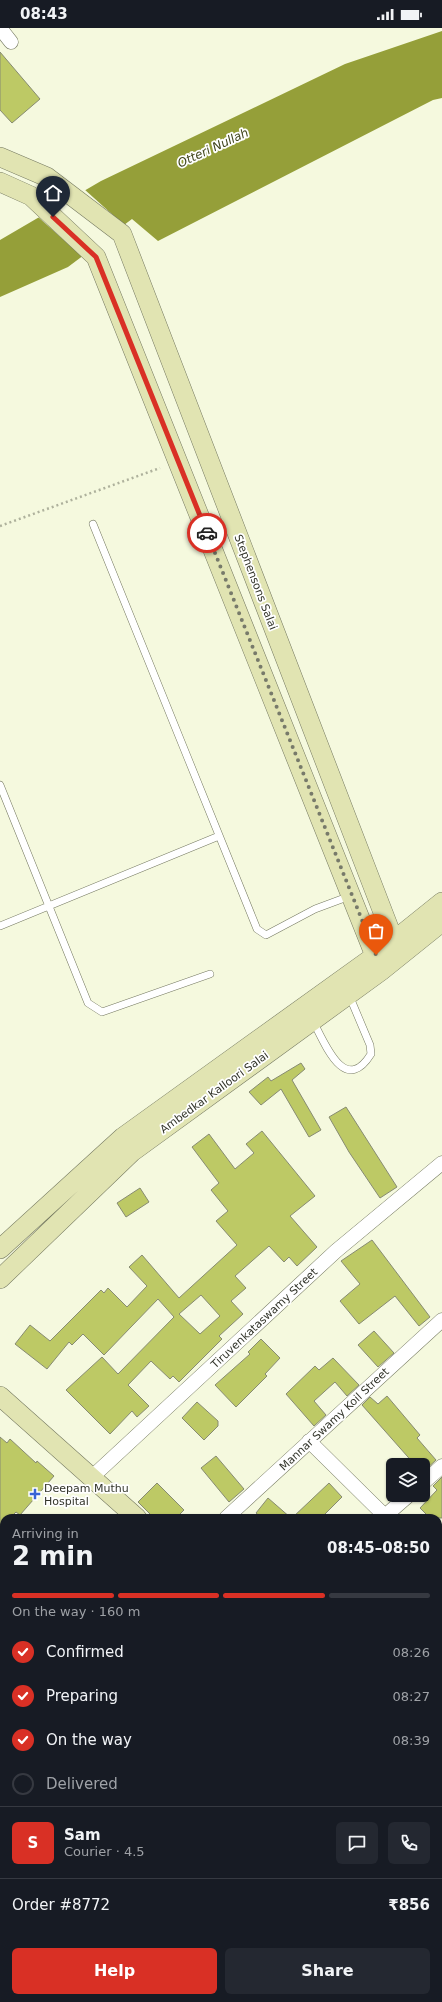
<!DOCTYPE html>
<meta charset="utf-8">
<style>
body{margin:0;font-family:"DejaVu Sans",sans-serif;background:#242831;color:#f1f3f6;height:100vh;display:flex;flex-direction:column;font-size:15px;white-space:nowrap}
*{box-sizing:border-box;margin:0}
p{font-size:13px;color:#9ea1a6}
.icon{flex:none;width:22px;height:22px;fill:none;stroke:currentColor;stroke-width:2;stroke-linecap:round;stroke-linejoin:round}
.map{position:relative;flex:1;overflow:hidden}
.panel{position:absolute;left:0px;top:1486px;width:442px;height:488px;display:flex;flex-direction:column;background:#171b24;border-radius:12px 12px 0 0;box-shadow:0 1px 3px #0004}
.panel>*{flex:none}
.buttons{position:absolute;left:386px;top:1430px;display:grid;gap:8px}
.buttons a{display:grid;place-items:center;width:44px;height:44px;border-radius:6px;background:#171b24;box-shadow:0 1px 3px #0004;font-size:20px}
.pin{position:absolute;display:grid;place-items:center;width:34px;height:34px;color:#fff;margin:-41px -17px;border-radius:50% 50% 50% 0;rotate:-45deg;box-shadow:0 0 4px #0007}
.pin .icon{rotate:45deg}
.courier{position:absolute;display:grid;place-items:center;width:40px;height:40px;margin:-20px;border:3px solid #d93025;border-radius:50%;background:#fff;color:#222;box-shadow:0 1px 5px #0007}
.overview em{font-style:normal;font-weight:800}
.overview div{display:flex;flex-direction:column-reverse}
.overview{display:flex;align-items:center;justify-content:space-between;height:68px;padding:0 12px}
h1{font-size:26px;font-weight:800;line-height:30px}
.bar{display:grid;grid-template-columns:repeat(4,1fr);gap:6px 4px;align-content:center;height:48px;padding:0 12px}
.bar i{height:5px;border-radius:3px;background:#363941}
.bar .selected{background:#d93025}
.bar p{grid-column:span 4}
.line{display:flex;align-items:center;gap:10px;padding:0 12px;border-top:1px solid #363941}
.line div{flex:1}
.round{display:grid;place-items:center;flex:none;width:42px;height:42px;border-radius:6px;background:#242831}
ol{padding:0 12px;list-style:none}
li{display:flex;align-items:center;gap:12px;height:44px}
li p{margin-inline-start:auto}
li .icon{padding:4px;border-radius:50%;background:#d93025;color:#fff;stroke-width:4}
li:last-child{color:#9ea1a6}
li i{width:22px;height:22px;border:2px solid #363941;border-radius:50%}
.cta{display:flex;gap:8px;margin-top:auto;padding:8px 12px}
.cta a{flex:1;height:46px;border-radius:6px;background:#d93025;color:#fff;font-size:16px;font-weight:800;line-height:46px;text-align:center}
.cta a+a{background:#242831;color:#f1f3f6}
.status{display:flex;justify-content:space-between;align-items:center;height:28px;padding:0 20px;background:#171b24;direction:ltr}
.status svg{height:11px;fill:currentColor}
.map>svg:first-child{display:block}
</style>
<div class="status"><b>08:43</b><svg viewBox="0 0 49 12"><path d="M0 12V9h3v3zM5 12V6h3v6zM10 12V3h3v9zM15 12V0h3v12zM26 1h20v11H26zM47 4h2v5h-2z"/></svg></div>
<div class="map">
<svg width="442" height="1974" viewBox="0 0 442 1974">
<rect width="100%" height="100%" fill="#f5f9de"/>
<path fill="#959f39" d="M442,3V70L433,72L158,213L132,191L68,239L0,269V212L101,153L345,36Z"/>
<path fill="#f5f9de" d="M84,161L124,197L117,205L84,230L37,188Z"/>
<path fill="#bdc965" stroke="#878b72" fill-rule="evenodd" d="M0,24L40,71L12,95L0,82Z
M301,1035L305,1041L292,1052L321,1102L309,1109L281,1061L261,1077L249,1064L268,1049L271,1053Z
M346,1079L397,1159L380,1170L349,1124L329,1089Z
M262,1103L315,1168L290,1188L317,1219L297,1238L289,1229L284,1234L269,1218L235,1248L246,1260L231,1273L243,1286L219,1308L222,1311L179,1354L173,1348L170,1351L151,1333L128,1357L149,1378L137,1389L132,1383L110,1406L66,1362L102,1329L118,1346L174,1289L158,1271L104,1327L83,1306L72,1317L69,1314L47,1341L15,1316L30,1297L50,1313L101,1262L104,1265L108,1260L127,1279L147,1258L129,1239L142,1227L179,1270L237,1217L216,1193L228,1183L211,1162L219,1155L192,1119L209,1106L235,1141L254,1125L246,1116ZM201,1267L220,1288L200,1306L179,1286Z
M140,1160L149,1174L126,1189L117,1175Z
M372,1212L430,1289L419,1298L395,1268L359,1296L340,1273L360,1256L341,1233Z
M374,1303L394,1325L378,1339L358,1317Z
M261,1311L280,1330L265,1346L267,1348L236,1379L215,1357L250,1326L248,1324Z
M333,1330L359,1357L347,1368L335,1354L314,1373L326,1387L314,1398L286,1366L315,1338L319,1342Z
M387,1368L420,1407L417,1410L436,1432L423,1444V1437H415L362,1377L370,1369L378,1376Z
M197,1374L218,1393V1398L204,1412L182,1390Z
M0,1409L7,1415L10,1411L36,1435L37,1433L54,1448L20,1487L16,1484L10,1490H4V1496L0,1500Z
M216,1428L244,1461L229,1474L201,1440Z
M442,1449V1490H430L420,1480L437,1462L433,1458Z
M157,1455L184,1482L176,1490H154L138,1474Z
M329,1455L342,1469L321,1490H292Z
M268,1470L291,1490H262L256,1485Z"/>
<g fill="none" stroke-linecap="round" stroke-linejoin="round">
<g stroke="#757961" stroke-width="8">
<path id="lane" d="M93,496L257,901L266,907L315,881L350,868
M0,757L88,975L102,984L210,946
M0,898L219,808
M313,993C325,1016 345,1068 371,1026L370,1017L349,967"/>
</g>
<g stroke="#757961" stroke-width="15">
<path id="street" d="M0,0L11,14
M309,1413L387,1490
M91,1450L336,1223L442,1135
M423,1455L442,1438
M385,1488L409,1467
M226,1490L442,1292
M438,1538L442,1542
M0,1544L4,1539
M0,1710L4,1708
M0,1719L4,1725
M438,1747L442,1751
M64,1970L66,1974
M104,1970L107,1974
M336,1970L340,1974
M185,1974L189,1970
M360,1974L364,1970"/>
</g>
<g stroke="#757961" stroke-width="20">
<path id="secondary" d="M0,129L47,149L122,206L394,913L403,924
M0,154L31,168L96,229L381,943
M0,1221L123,1109L376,927L442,874
M0,1251L132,1124L381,943L442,894
M0,1368L137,1490
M438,1884L442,1887"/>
</g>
<path stroke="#aeb19c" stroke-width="2.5" stroke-dasharray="2 3" stroke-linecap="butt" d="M0,498L160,440"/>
<use href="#lane" stroke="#fff" stroke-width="7"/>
<use href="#street" stroke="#fff" stroke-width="14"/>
<use href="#secondary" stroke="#e1e4b2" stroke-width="19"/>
</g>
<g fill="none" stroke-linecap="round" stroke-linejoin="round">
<path stroke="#777a6a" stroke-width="4" stroke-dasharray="0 7.2" d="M207,505L376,927"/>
<path stroke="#d93025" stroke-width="5" d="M53,189L96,229L207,505"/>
</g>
<path fill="#3864d4" stroke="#fff" stroke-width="1.5" d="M33 1460h4v4h4v4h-4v4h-4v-4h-4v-4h4z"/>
<g text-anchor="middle" stroke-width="3.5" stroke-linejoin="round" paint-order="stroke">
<g font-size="11" fill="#33352b" stroke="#fff">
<text transform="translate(256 554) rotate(69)" y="4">Stephensons Salai</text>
<text transform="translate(214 1064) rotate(-36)" y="4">Ambedkar Kalloori Salai</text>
<text transform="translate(264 1290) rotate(-43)" y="4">Tiruvenkataswamy Street</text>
<text transform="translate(334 1391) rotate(-43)" y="4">Mannar Swamy Koil Street</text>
</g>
<g font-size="11" fill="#33352b" stroke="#fff" text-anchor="start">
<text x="44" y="1464">Deepam Muthu<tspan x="44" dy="13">Hospital</tspan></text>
</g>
<g font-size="12" font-style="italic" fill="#41461d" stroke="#fff">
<text transform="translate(213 120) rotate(-25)" y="4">Otteri Nullah</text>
</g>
</g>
</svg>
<div class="buttons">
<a><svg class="icon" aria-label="layers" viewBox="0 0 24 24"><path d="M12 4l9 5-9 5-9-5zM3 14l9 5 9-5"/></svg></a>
</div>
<div class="pin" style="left:376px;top:927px;background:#ea580c"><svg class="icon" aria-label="bag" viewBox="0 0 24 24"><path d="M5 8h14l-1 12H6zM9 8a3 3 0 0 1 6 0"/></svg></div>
<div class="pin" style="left:53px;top:189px;background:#1f2937"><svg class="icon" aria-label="home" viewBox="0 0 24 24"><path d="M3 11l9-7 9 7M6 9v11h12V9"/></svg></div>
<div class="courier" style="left:207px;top:505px"><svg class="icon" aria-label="car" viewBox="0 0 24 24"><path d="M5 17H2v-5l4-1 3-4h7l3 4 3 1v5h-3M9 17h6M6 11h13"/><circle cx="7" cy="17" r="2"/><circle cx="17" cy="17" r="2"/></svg></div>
<section class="panel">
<div class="overview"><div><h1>2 min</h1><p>Arriving in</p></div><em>08:45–08:50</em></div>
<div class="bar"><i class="selected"></i><i class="selected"></i><i class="selected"></i><i></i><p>On the way · 160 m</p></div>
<ol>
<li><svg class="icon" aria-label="check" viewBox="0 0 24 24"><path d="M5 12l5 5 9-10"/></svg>Confirmed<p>08:26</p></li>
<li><svg class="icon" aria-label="check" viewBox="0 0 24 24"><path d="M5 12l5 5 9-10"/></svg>Preparing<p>08:27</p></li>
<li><svg class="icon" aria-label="check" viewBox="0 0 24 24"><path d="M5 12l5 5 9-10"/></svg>On the way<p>08:39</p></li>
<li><i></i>Delivered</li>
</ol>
<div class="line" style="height:72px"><b class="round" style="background:#d93025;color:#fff">S</b><div><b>Sam</b><p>Courier · 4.5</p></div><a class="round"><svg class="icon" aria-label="chat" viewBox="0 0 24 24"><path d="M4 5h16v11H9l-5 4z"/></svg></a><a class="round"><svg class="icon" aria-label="phone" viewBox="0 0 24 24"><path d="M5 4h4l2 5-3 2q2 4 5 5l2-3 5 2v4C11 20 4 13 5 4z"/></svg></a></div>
<div class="line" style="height:52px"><div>Order #8772</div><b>₹856</b></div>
<div class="cta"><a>Help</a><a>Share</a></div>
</section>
</div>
